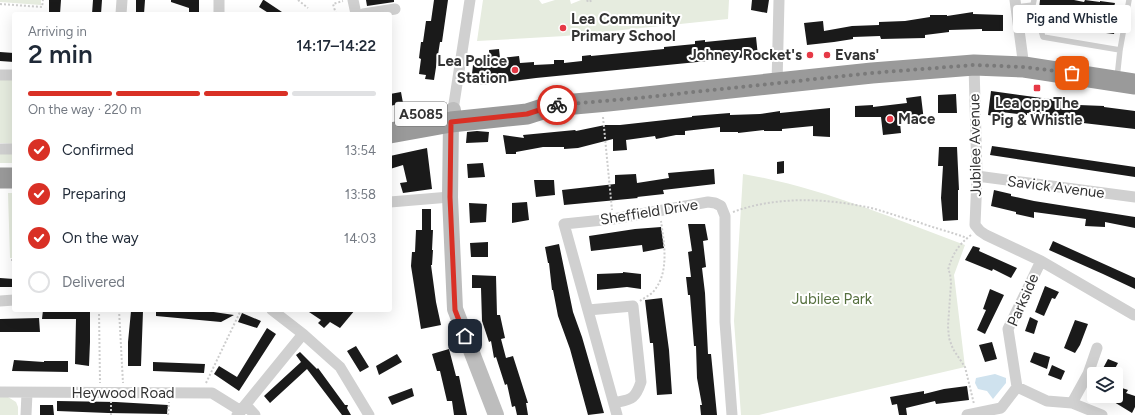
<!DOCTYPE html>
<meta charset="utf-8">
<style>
body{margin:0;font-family:Figtree,sans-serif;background:#f6f6f7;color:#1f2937;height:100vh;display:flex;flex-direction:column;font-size:15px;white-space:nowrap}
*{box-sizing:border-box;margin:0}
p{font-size:13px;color:#747a83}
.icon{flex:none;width:22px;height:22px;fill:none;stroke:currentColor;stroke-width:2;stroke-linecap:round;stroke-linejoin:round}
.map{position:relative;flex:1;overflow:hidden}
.drawer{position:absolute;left:12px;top:12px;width:380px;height:300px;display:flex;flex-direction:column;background:#fff;border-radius:4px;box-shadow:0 4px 16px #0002}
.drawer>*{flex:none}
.tools{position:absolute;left:1087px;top:367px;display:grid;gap:8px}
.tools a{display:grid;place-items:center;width:36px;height:36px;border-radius:4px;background:#fff;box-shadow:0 4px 16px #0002;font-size:20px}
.pin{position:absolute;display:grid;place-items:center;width:34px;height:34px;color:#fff;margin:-17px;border-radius:8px;box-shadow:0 2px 6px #0006}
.courier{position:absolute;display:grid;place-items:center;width:40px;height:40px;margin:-20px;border:3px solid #d93025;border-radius:50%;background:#fff;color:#222;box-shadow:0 1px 5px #0007}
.bubble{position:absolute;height:28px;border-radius:4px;background:#fff;box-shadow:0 4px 16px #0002;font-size:13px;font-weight:600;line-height:28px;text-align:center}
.headline em{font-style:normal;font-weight:600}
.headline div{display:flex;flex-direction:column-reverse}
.headline{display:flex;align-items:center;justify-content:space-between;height:68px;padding:0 16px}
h1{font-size:26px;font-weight:600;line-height:30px}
.bar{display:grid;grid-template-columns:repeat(4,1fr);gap:6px 4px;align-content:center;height:48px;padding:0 16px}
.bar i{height:5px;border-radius:3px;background:#e0e1e3}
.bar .active{background:#d93025}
.bar p{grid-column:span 4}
ol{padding:0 16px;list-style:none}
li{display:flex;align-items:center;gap:12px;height:44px}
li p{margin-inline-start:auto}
li .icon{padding:4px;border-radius:50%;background:#d93025;color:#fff;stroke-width:4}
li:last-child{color:#747a83}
li i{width:22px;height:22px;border:2px solid #e0e1e3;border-radius:50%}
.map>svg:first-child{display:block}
</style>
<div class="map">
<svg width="1135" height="415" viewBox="0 0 1135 415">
<rect width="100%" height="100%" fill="#fff"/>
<path fill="#e6ecdf" d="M0,0H41V5L0,2Z
M483,0H539L542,4L555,0H570L571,4L581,0H729L728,19L565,36L477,41Z
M14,79V144L0,143V80Z
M0,153H14V163H0Z
M743,174C820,187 892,218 965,245L954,275L965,367L759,415H741L734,321Z
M8,193H14V258H10Z
M0,397H8L16,402L18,407V415H0Z"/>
<path fill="#cfe2ee" d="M995,374L1006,378V383L993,399L987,391L978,389L975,383L976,378Z"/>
<path fill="#1a1a1a" d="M49,0H61L60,14H49Z
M93,0H102L101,14H92Z
M136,0H145L144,14H136Z
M171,0H199V14H189V8L171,2Z
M263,0H264L285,14H270L259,7Z
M366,0H394V2L367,6Z
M434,0H448L442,42H440L434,80L425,79L426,75L419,74L421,59L419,58L421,42H423L426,21H431Z
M752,0H769L767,13L751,10Z
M1040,0H1074L1084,2L1085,0L1100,2V1L1115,3L1112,15L1118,16L1114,34L1098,32L1081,27L1065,24L1064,27L1045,23V15L1040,13L1039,9Z
M973,12V14L1003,15V31H982V29L949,30V32L925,35V38L881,39L880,36L853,37V39L834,42L807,45L804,23L823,21L824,31L852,26L879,25V22L905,21L930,17V15H947V16Z
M756,37L758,56L536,78L488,84V85L471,83L473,65L490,67L489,50L499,49L500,58L519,56L520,63L534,62V65L554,64V60H564V63L582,61V56L591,55V56L664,49V47L695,44V41L705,40V42Z
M0,52L14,53V62L0,61Z
M991,91L1079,103V105L1104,106V107L1135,111V129L1057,120V117L1027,113V115L1001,112L1000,117L988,115Z
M401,92L403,103L390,106V94Z
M956,94L957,113H938V95Z
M921,96L924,121L900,123L901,133L883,135L881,117H855V106L873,105V107L907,103L906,98Z
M830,108V137L813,136V126L782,129V131H764V130L738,133V132H720V127L685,131V135H676L656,139L655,136L626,140L627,150L613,151V139L578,148L564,149V147H543L516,152V154H506L503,135L524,138L523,135L575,130L576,131L605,125H620L692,117V116L730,113V115L760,114L780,111V113Z
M477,131L489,132L488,142L466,143L467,132Z
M992,146L1135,167V177L990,155Z
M939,147H957L959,190H958V220L943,221L941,198L943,166H938Z
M427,148L432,189L403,193L400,183L407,182L403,165L390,169V156Z
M784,161V173L777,174V162Z
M483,163L485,177L468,178L467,164Z
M714,169L715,184L663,190L664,194L637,197L638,198L564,205L562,190L615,184V175L636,174L637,183L669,178L668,173Z
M534,180H554L555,195L536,197Z
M994,190L1011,194V196L1034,201L1135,217V228L1105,222V227L1085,226L1086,219L1034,212V218L1016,214V212L991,206Z
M527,202L529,220L512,223V203Z
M469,203L487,204L486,222L470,223Z
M422,209H431V230H433L432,250H433L432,265H431L436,302L441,325L421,329L411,266L412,252H415L416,230H422Z
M688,224H705L708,240L703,241L706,267L702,268L705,293L708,354H711L717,415H701L700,405H702L697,378L696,346H694L690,295H688L686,277H691L688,252L692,251Z
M661,227L664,248L643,252L642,245L591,251L589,236L635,229Z
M1053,241L1135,278V289L1103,274L1049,250Z
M488,242V257H471L470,243Z
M559,244L573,312L582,337L604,413L588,415L570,349L558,316L553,290H552L549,263H548L545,247Z
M973,246L980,248L979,251L1017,268L1011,278L993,269L992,271L965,260Z
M623,272L641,274V289L627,287L597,290V274L623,273Z
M472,275L496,276L497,315H500L505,338L501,339L506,358L513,356L528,403H526L528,415H517L515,406L512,407L507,384L505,385L496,357L494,358L491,341L489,342L482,321L481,288H472Z
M0,278L14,279V287H0Z
M1045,286L1059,292L1055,299L1052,298L1044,316L1035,312Z
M990,289L1004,295L985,334L977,330L986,310L983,309Z
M662,298L669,350L672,394L657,395L653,343H650L645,300Z
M43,310L90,311V342L89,366L75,364L76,319H42Z
M156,310H200L234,315L221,322L156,316Z
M306,310H355L340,328L330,322L324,328L318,323L321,320Z
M131,311H143L141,366H128V342Z
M242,313L261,321L257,328L238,322Z
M1030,317L1038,321L1034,334L1025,331Z
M39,318L40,332H0V319Z
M1075,320L1088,324L1080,345L1075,353L1064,348Z
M267,328L276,334L239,391L214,374L219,366L237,377Z
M992,342L997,359L985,362L979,345Z
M356,346L369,367L360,372L347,351Z
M449,349L456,376H459L467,415H454L452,401H447L440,371H437L432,354Z
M300,352L317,369L318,368L345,405H348L347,408L351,415H342L307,369L270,403L264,396L301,362L296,355Z
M1034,352L1050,357L1047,369L1030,362Z
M397,354L402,362L379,375L376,366Z
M1108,359L1118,363L1112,374H1107L1101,372Z
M14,360L44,362V361H68V372L12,371Z
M153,362L205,364L204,373L153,371Z
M1052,365L1065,371L1061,380L1048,375Z
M967,386L969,400L936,404L935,401L906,408L907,415H899L897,404L892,405L890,397L924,391V394L944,389Z
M1119,387L1128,390L1126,393L1135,396V407L1132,413L1114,402Z
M412,388L414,396L392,405L388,397Z
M57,401L116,402L168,405L167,414L108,413L57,411Z
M40,405H53L54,415H40Z"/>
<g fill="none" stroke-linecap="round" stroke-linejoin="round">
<path stroke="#cdcdcd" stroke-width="2" stroke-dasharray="2 2" stroke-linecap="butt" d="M298,0L308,8
M587,0L588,2L593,0
M0,4L42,7L43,0
M336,14L333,4L343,1
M603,117L612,210
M733,212C776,196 826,198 871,208C887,212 902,218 918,222C934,228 951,232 967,238
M971,235C958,245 952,255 948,270L950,273L951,283L948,326L949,338L953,349L965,367L974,404
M11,260H14
M640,301C644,298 650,295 653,292C670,273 664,243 661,221
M99,310L100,383
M119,310L123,383
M206,383L241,310
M111,415V402
M168,415L169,402"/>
<path stroke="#d0d0d0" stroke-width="5.5" d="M1034,0L1033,5L1043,37L1120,50L1129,0
M1016,7L1033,5
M1117,78L1120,50"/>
<path stroke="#d0d0d0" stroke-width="11" d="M353,0L356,14
M1015,0L1024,67
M121,14L122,0
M219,14V0
M363,14L395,9
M974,65L977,176L975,225L980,231L986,235L1041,261L1134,315
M0,75H14
M777,84L779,0
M453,110L470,0
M0,149H14
M977,176L1135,197
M390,202L450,197
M1041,261L1008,329L1017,387L1047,401L1072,403L1102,415
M0,301L14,300
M272,310L303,334L340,367L369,415
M588,310L633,306L641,382C635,400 631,399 614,403
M0,392L212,393L241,411
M1072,403L1088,374L1097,348
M246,405L255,415
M26,415L27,393
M237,415L303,334
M617,415L564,224L613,219L708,202L715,203L721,206L725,216V322L732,415
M967,415L1001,408L1017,387"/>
<path stroke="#bdbdbd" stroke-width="16" d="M453,110L451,122L450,197L455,309L496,415"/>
<path stroke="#9a9a9a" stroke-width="21" d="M390,133L451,122L527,114L552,106L608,101L872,73L974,65L1024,67L1135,84
M0,178H14"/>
</g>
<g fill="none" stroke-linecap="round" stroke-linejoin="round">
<path stroke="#7a7a7a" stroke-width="4" stroke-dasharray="0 7.2" d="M557,105L638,98L872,73L974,65L1024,67L1072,73"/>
<path stroke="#d93025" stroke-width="5" d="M465,336L455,310L450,197L451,122L527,114L552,106L557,105"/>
</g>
<g fill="#e63946" stroke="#fff" stroke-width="1.5">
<circle cx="563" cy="28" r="4"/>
<circle cx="810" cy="55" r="4"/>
<circle cx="827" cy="55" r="4"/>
<circle cx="515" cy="70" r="4"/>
<rect x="1033" y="84" width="8" height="8" rx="2"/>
<circle cx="890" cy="119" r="4"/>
</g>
<g text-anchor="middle" stroke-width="4" stroke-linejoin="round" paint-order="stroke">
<rect fill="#fff" stroke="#707070" stroke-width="1" x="395" y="102" width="52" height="24" rx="3"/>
<g font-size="14" font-weight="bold" fill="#333">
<text x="421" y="119">A5085</text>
</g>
<g font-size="15" font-weight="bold" fill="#333" stroke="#fff" text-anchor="start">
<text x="571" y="24">Lea Community<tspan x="571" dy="17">Primary School</tspan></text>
<text x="802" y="60" text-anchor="end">Johney Rocket's</text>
<text x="835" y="60">Evans'</text>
<text x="507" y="66" text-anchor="end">Lea Police<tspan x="507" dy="17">Station</tspan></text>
<text x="1037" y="108" text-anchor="middle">Lea opp The<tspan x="1037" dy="17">Pig &amp; Whistle</tspan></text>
<text x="898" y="124">Mace</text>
</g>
<g font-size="15" fill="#333" stroke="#fff">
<text transform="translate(975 145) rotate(-91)" y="5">Jubilee Avenue</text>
<text transform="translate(1056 187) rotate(7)" y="5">Savick Avenue</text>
<text transform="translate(649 212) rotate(-9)" y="5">Sheffield Drive</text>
<text transform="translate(1023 300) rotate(-66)" y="5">Parkside</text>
<text x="123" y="398">Heywood Road</text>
</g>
<g font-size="15" fill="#56703f" stroke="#fff">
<text x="832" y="304">Jubilee Park</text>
</g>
</g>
</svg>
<div class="tools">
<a><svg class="icon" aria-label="layers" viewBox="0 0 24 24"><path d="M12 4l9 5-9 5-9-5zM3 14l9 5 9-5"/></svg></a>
</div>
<div class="pin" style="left:1072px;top:73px;background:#ea580c"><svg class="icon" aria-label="bag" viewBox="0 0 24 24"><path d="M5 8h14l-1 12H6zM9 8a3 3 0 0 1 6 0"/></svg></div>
<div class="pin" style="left:465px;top:336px;background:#1f2937"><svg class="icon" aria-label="home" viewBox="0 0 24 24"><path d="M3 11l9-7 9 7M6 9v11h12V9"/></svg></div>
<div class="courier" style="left:557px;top:105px"><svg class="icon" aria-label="bike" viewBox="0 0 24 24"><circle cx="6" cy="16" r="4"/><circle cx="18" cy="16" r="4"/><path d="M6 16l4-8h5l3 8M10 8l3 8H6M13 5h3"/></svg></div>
<div class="bubble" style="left:1013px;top:5px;width:118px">Pig and Whistle</div>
<section class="drawer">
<div class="headline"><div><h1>2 min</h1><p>Arriving in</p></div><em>14:17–14:22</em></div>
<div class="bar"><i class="active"></i><i class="active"></i><i class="active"></i><i></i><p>On the way · 220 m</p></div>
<ol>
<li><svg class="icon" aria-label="check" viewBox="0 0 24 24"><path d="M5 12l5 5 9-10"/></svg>Confirmed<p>13:54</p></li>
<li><svg class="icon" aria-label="check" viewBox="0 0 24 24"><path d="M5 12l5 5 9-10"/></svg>Preparing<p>13:58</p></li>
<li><svg class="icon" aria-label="check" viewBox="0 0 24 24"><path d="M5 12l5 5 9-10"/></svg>On the way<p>14:03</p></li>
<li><i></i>Delivered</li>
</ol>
</section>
</div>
